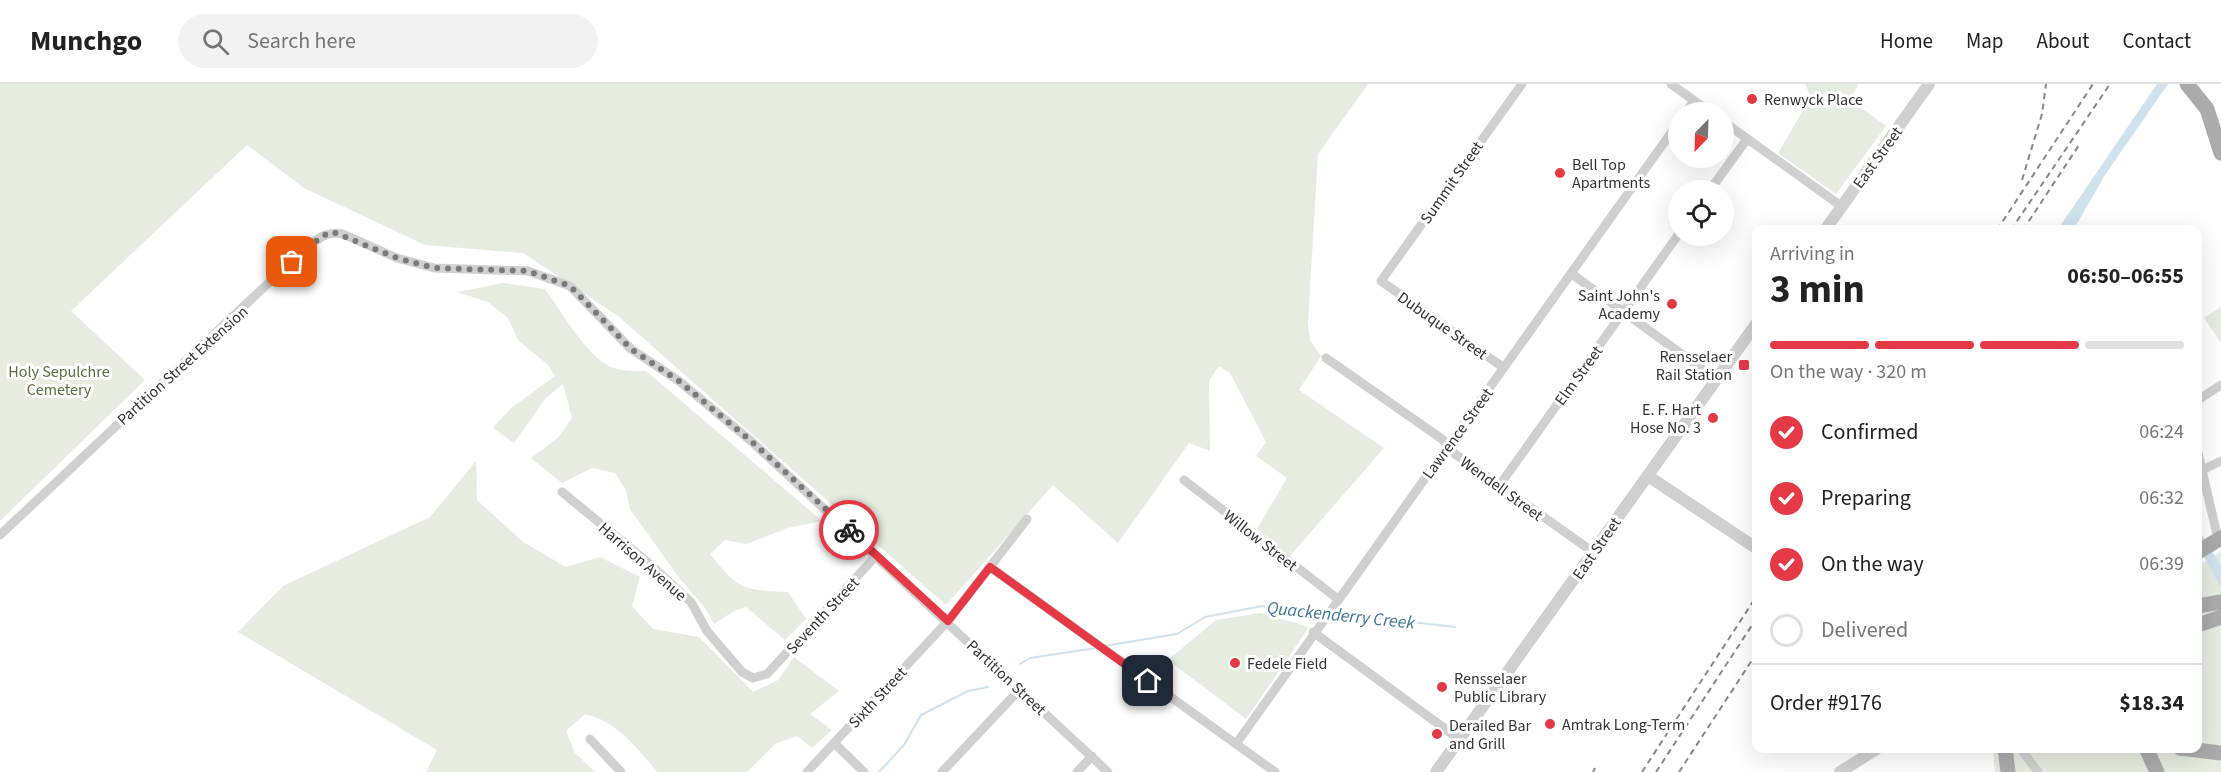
<!DOCTYPE html>
<meta charset="utf-8">
<style>
body{margin:0;font-family:"Source Sans 3",sans-serif;background:#f2f2f2;color:#222;height:100vh;display:flex;flex-direction:column;font-size:22px;white-space:nowrap}
*{box-sizing:border-box;margin:0}
p{font-size:20px;color:#767676}
.icon{flex:none;width:33px;height:33px;fill:none;stroke:currentColor;stroke-width:2;stroke-linecap:round;stroke-linejoin:round}
.map{position:relative;flex:1;overflow:hidden}
.details{position:absolute;left:1752px;top:141px;width:450px;height:528px;display:flex;flex-direction:column;background:#fff;border-radius:12px;box-shadow:0 6px 24px #0002}
.details>*{flex:none}
.needle{width:39px;rotate:203deg}
.tools{position:absolute;left:1668px;top:18px;display:grid;gap:12px}
.tools a{display:grid;place-items:center;width:66px;height:66px;border-radius:50%;background:#fff;box-shadow:0 6px 24px #0002;font-size:30px}
.pin{position:absolute;display:grid;place-items:center;width:51px;height:51px;color:#fff;margin:-26px;border-radius:12px;box-shadow:0 3px 9px #0006}
.courier{position:absolute;display:grid;place-items:center;width:60px;height:60px;margin:-30px;border:4px solid #e63946;border-radius:50%;background:#fff;color:#222;box-shadow:0 2px 8px #0007}
.head em{font-style:normal;font-weight:700}
.head div{display:flex;flex-direction:column-reverse}
.head{display:flex;align-items:center;justify-content:space-between;height:102px;padding:0 18px}
h1{font-size:39px;font-weight:700;line-height:45px}
.bar{display:grid;grid-template-columns:repeat(4,1fr);gap:9px 6px;align-content:center;height:72px;padding:0 18px}
.bar i{height:8px;border-radius:4px;background:#e0e0e0}
.bar .current{background:#e63946}
.bar p{grid-column:span 4}
.line{display:flex;align-items:center;gap:15px;padding:0 18px;border-top:2px solid #e0e0e0}
.line div{flex:1}
ol{padding:0 18px;list-style:none}
li{display:flex;align-items:center;gap:18px;height:66px}
li p{margin-inline-start:auto}
li .icon{padding:6px;border-radius:50%;background:#e63946;color:#fff;stroke-width:4}
li:last-child{color:#767676}
li i{width:33px;height:33px;border:3px solid #e0e0e0;border-radius:50%}
header{display:flex;align-items:center;gap:36px;box-sizing:border-box;height:84px;padding:0 30px;background:#fff;border-bottom:2px solid #e0e0e0}
header strong{font-size:28px}
nav{display:flex;gap:33px;margin-inline-start:auto;font-size:21px}
.search{width:420px;height:54px;background:#f2f2f2;display:flex;align-items:center;gap:15px;box-sizing:border-box;padding:0 21px;border-radius:33px;color:#767676;font-size:22px}
.map>svg:first-child{display:block}
</style>
<header>
<strong>Munchgo</strong>
<div class="search"><svg class="icon" aria-label="search" viewBox="0 0 24 24"><circle cx="10" cy="10" r="6"/><path d="M15 15l6 6"/></svg>Search here</div>
<nav><a>Home</a><a>Map</a><a>About</a><a>Contact</a></nav>
</header>
<div class="map">
<svg width="2221" height="688" viewBox="0 0 2221 688">
<rect width="100%" height="100%" fill="#fff"/>
<path fill="#e6ecdf" d="M0,0H1368L1318,70L1308,239L1310,256L1321,272L1299,306L1384,364L1290,472L1257,445L1287,394L1256,372L1266,358L1230,289L1219,282L1209,297L1210,367L1189,359L1118,459L1053,401L946,521L618,232L523,169L425,161L304,104L247,61L71,227L145,296L0,437Z
M1805,0H1856L1858,2L1847,19L1859,22L1886,42L1836,110L1778,69L1811,13Z
M503,199L545,205C562,227 589,279 617,285C626,287 637,287 646,287L822,437L788,444L746,460L725,456L710,470C739,506 742,506 788,508L806,535L785,556L746,523L734,527L714,540L705,524L680,495L630,425L626,406L615,389L592,384L562,399L531,374L558,354L572,334L563,300L546,314L514,359L493,344L511,324L555,292L548,281L518,256L508,234L488,218L457,208Z
M2221,223V259L2204,234Z
M476,377L477,416L523,458L566,483L600,473L640,493L632,522L653,545L699,553L753,608L778,596L794,573L839,607L810,630L832,646L812,664L797,652L775,660L747,688H657C636,663 618,638 585,630L566,647L575,669L595,688H426L437,666L238,548L283,502L430,433Z
M2221,467V688H1995L1993,665L2198,664V482Z
M1261,529L1309,543L1246,635L1168,576L1216,536Z"/>
<path fill="#cfe2ee" d="M2157,0H2168L2105,91L2074,145H2058Z
M2198,444L2221,482V504L2198,461Z"/>
<g fill="none" stroke-linecap="round" stroke-linejoin="round">
<path stroke="#cfe2ee" stroke-width="2" d="M1334,529L1455,543
M1104,562L1177,550L1205,533L1262,522L1325,528
M1020,580L1030,574L1096,564
M879,688L904,661L921,631L968,607L988,603"/>
<path stroke="#d0d0d0" stroke-width="9" d="M1671,0L1710,28
M1686,28L1694,17
M1724,38L1841,122
M1710,106L1747,55
M1572,190L1717,296
M1326,274L1442,355L1455,370L1593,468
M1504,284L1381,197L1522,0
M2198,316L2221,301
M2198,369L2218,455
M2202,386L2221,377
M1184,396L1338,515
M1499,402L1678,151
M562,408L651,481L691,518L707,547L742,588L753,594L767,590L876,472
M0,451L308,162C320,153 328,147 343,150L397,174L434,184L528,187L570,202L631,265L679,297L751,357L1108,688
M990,483L1275,688
M1313,548L1459,655
M590,655L621,688
M834,659L864,688
M1236,660L1678,39
M2020,664L2038,688
M807,688L948,537L1027,435
M942,688L1020,605
M1077,688L1092,672"/>
<path stroke="#d0d0d0" stroke-width="12" d="M1825,146L1929,0
M1648,392L1756,464
M1436,688L1756,240
M1840,688L1878,664"/>
<path stroke="#ababab" stroke-width="15" d="M2187,0L2207,25L2221,69
M2198,468L2221,454
M2198,522L2221,518
M2198,541L2221,533
M2005,664L2008,688
M2146,664L2157,688
M2180,664L2221,669"/>
<path stroke="#888" stroke-width="2" stroke-dasharray="6 4.5" stroke-linecap="butt" d="M2022,96L2042,30L2046,0
M1997,146L2093,0
M2011,146L2110,0
M2023,146L2079,61
M1593,688L1595,684
M1642,688L1756,513
M1656,688L1756,535
M1679,688L1756,570"/>
</g>
<g fill="none" stroke-linecap="round" stroke-linejoin="round">
<path stroke="#7a7a7a" stroke-width="6" stroke-dasharray="0 10.8" d="M292,178L322,152L333,148L397,174L434,184L528,187L570,202L631,265L679,297L751,357L849,446"/>
<path stroke="#e63946" stroke-width="8" d="M849,446L948,537L990,483L1148,597"/>
</g>
<g fill="#e63946" stroke="#fff" stroke-width="2">
<circle cx="1752" cy="15" r="6"/>
<circle cx="1560" cy="89" r="6"/>
<circle cx="1672" cy="220" r="6"/>
<rect x="1738" y="275" width="12" height="12" rx="3"/>
<circle cx="1713" cy="334" r="6"/>
<circle cx="1235" cy="579" r="6"/>
<circle cx="1442" cy="603" r="6"/>
<circle cx="1550" cy="640" r="6"/>
<circle cx="1437" cy="650" r="6"/>
</g>
<g text-anchor="middle" stroke-width="6" stroke-linejoin="round" paint-order="stroke">
<g font-size="16" fill="#333" stroke="#fff" text-anchor="start">
<text x="1764" y="21">Renwyck Place</text>
<text x="1572" y="86">Bell Top<tspan x="1572" dy="18">Apartments</tspan></text>
<text x="1660" y="217" text-anchor="end">Saint John's<tspan x="1660" dy="18">Academy</tspan></text>
<text x="1732" y="278" text-anchor="end">Rensselaer<tspan x="1732" dy="18">Rail Station</tspan></text>
<text x="1701" y="331" text-anchor="end">E. F. Hart<tspan x="1701" dy="18">Hose No. 3</tspan></text>
<text x="1247" y="585">Fedele Field</text>
<text x="1454" y="600">Rensselaer<tspan x="1454" dy="18">Public Library</tspan></text>
<text x="1562" y="646">Amtrak Long-Term</text>
<text x="1449" y="647">Derailed Bar<tspan x="1449" dy="18">and Grill</tspan></text>
</g>
<g font-size="16" fill="#333" stroke="#fff">
<text transform="translate(1877 73) rotate(-54)" y="6">East Street</text>
<text transform="translate(1451 98) rotate(-55)" y="6">Summit Street</text>
<text transform="translate(1443 241) rotate(35)" y="6">Dubuque Street</text>
<text transform="translate(182 281) rotate(-42)" y="6">Partition Street Extension</text>
<text transform="translate(1578 291) rotate(-54)" y="6">Elm Street</text>
<text transform="translate(1457 349) rotate(-54)" y="6">Lawrence Street</text>
<text transform="translate(1502 404) rotate(36)" y="6">Wendell Street</text>
<text transform="translate(1261 456) rotate(38)" y="6">Willow Street</text>
<text transform="translate(1596 464) rotate(-55)" y="6">East Street</text>
<text transform="translate(643 477) rotate(41)" y="6">Harrison Avenue</text>
<text transform="translate(822 531) rotate(-47)" y="6">Seventh Street</text>
<text transform="translate(1007 593) rotate(43)" y="6">Partition Street</text>
<text transform="translate(877 613) rotate(-47)" y="6">Sixth Street</text>
</g>
<g font-size="16" fill="#56703f" stroke="#fff">
<text x="59" y="293">Holy Sepulchre<tspan x="59" dy="18">Cemetery</tspan></text>
</g>
<g font-size="18" font-style="italic" fill="#3f7597" stroke="#fff">
<text transform="translate(1341 531) rotate(6)" y="6">Quackenderry Creek</text>
</g>
</g>
</svg>
<div class="tools">
<a><svg class="needle" viewBox="-14 -14 28 28"><path d="M0-13l5 13h-10z" fill="#e53935"/><path d="M0 13l5-13h-10z" fill="#767676"/></svg></a>
<a><svg class="icon" aria-label="locate" viewBox="0 0 24 24"><circle cx="12" cy="12" r="6"/><path d="M12 2v4M12 18v4M2 12h4M18 12h4"/></svg></a>
</div>
<div class="pin" style="left:292px;top:178px;background:#ea580c"><svg class="icon" aria-label="bag" viewBox="0 0 24 24"><path d="M5 8h14l-1 12H6zM9 8a3 3 0 0 1 6 0"/></svg></div>
<div class="pin" style="left:1148px;top:597px;background:#1f2937"><svg class="icon" aria-label="home" viewBox="0 0 24 24"><path d="M3 11l9-7 9 7M6 9v11h12V9"/></svg></div>
<div class="courier" style="left:849px;top:446px"><svg class="icon" aria-label="bike" viewBox="0 0 24 24"><circle cx="6" cy="16" r="4"/><circle cx="18" cy="16" r="4"/><path d="M6 16l4-8h5l3 8M10 8l3 8H6M13 5h3"/></svg></div>
<section class="details">
<div class="head"><div><h1>3 min</h1><p>Arriving in</p></div><em>06:50–06:55</em></div>
<div class="bar"><i class="current"></i><i class="current"></i><i class="current"></i><i></i><p>On the way · 320 m</p></div>
<ol>
<li><svg class="icon" aria-label="check" viewBox="0 0 24 24"><path d="M5 12l5 5 9-10"/></svg>Confirmed<p>06:24</p></li>
<li><svg class="icon" aria-label="check" viewBox="0 0 24 24"><path d="M5 12l5 5 9-10"/></svg>Preparing<p>06:32</p></li>
<li><svg class="icon" aria-label="check" viewBox="0 0 24 24"><path d="M5 12l5 5 9-10"/></svg>On the way<p>06:39</p></li>
<li><i></i>Delivered</li>
</ol>
<div class="line" style="height:78px"><div>Order #9176</div><b>$18.34</b></div>
</section>
</div>
